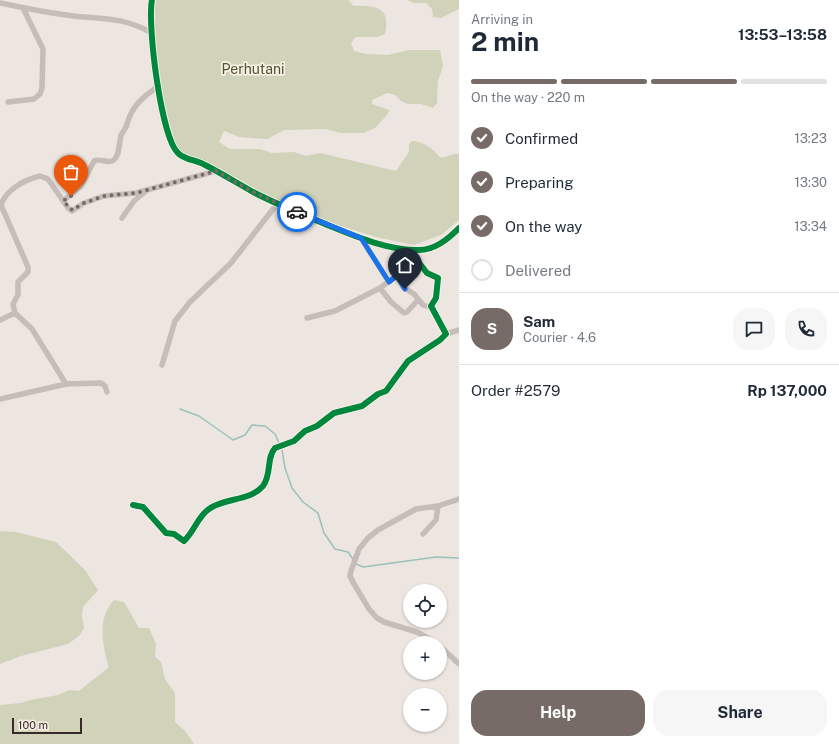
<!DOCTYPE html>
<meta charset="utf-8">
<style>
body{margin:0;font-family:"Public Sans",sans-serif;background:#f6f6f7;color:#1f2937;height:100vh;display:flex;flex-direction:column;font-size:15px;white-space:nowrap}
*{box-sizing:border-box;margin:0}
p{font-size:13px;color:#747a83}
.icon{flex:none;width:22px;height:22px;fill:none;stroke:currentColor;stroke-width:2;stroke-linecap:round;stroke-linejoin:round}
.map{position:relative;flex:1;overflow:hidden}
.details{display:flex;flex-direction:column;background:#fff;width:380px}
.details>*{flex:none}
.buttons{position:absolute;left:403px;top:584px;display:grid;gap:8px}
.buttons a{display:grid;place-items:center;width:44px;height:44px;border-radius:50%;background:#fff;box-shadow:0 1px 3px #0004;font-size:20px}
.scale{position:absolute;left:12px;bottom:10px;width:70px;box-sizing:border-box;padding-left:4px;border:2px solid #372a27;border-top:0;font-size:11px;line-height:14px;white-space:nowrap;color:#372a27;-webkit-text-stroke:3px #faefe6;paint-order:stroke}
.pin{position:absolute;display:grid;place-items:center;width:34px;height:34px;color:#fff;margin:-41px -17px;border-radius:50% 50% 50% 0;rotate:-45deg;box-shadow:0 0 4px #0007}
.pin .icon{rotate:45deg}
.courier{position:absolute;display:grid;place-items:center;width:40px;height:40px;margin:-20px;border:3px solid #1a73e8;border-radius:50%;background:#fff;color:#222;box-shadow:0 1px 5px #0007}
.overview em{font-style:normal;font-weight:700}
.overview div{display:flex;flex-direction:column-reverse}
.overview{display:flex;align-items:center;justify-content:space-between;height:68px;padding:0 12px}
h1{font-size:26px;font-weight:700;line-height:30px}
.bar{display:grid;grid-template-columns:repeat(4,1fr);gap:6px 4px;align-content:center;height:48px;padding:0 12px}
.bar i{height:5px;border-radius:3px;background:#e0e1e3}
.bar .active{background:#776b68}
.bar p{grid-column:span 4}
.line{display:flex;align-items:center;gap:10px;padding:0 12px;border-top:1px solid #e0e1e3}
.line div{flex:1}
.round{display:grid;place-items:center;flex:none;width:42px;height:42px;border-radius:16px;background:#f6f6f7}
ol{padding:0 12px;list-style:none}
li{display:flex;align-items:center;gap:12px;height:44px}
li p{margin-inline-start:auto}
li .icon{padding:4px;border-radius:50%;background:#776b68;color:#fff;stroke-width:4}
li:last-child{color:#747a83}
li i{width:22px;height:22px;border:2px solid #e0e1e3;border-radius:50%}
.button{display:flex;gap:8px;margin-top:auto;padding:8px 12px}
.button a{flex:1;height:46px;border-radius:16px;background:#776b68;color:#fff;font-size:16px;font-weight:700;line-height:46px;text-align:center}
.button a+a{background:#f6f6f7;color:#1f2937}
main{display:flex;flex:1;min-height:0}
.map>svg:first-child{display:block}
</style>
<main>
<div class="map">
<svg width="459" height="744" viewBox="0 0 459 744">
<rect width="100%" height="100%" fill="#ede5e0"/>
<path fill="#d0d2b9" d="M154,0H348L354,6C377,5 391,8 385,34L377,37H356L351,43L354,51L366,54L388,55L409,50H440L443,66L438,81L437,103L433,108L421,104H408L401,101L395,95L387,93L372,100V104L389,110L388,114L375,128L363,133H341L325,129L284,130L268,139H264L239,137L224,131L219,142L230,149H260L272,153L294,152L306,156L320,153L396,171L409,152V144L412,141C419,141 428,145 433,150C436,152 437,155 440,157C446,159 452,152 459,154V220L441,235L414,245L376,237L334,224L283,204L177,150C166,111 157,77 154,36C153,24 151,12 154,0Z
M407,0H459V9L441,18L433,17L432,9L426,3H414Z
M0,531L16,532L56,542L85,570L98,590L83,607L82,616L84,628L79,636L68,644L21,656L0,664Z
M114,600L124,602L139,628H149L156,644L155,657L161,662L165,679L175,693V722L185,731L194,744H0V705L21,703L30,700L58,695L70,690L79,691L109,667C102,645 97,618 114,600Z"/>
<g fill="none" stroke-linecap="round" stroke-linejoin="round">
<path stroke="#9ac1bc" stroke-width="1.5" d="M180,409L199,416L233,440L245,435L252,425L265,426L275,434L282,450L285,468L292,488L303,502L318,513L324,533L335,549L348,552L353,559
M356,564L363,567L436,557L459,558"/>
<path stroke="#c6bdb8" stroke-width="5.5" d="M152,0C147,24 161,137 178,153C184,160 197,160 205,165C221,173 237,183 253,192C278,205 304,215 330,226C357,237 388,250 417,250C434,251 448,239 459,228
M0,3C24,8 48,13 73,16C102,19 123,17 150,32
M8,102L34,99L40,94L42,88L43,49L23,8
M63,201L81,186L94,161C100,158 106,163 112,161C120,158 119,142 121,135C123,132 126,128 127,124C132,106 142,98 157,87
M1,205L28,267V272L18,282V295L13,304L15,313L32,329L66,384
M0,208C4,191 23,180 40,176L48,179L68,208L72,211L84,203L104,196L136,193L216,171
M122,218L134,201L146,191
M361,238L389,282
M400,273V281L403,287L414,294L423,305L432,308
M380,288L391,302L404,313L407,312L418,300
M307,318L335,311L380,288L400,273L411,259L412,253
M0,320L15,313
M446,334L459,330
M162,365L175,321L190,302L231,263L277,204
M0,399L66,384L101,383L105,386L107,392
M133,505L143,507L166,533L174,534L184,541C194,532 198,516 209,509C225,497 249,502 263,486C272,474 266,458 275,448L294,441L305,431L317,426L334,413L362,406L378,394L386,391L408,361L440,340L446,334L431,306L436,298L438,278L427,273L413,255
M423,534L436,520L438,506
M437,643L417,632L384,622L377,618L369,609L354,584L350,576L351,571L359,549L368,538L378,530L416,509L438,506L459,499
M440,646L459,664"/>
<g stroke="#faefe6" stroke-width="8">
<path id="cycleway" d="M152,0C147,24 161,137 178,153C184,160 197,160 205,165C221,173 237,183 253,192C278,205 304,215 330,226C357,237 388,250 417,250C434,251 448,239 459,228
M133,505L143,507L166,533L174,534L184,541C194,532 198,516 209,509C225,497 249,502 263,486C272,474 266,458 275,448L294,441L305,431L317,426L334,413L362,406L378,394L386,391L408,361L440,340L446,334L431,306L436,298L438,278L427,273L413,255"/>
</g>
<use href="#cycleway" stroke="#00873e" stroke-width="6"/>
</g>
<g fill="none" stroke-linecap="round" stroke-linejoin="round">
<path stroke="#776b68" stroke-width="4" stroke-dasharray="0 7.2" d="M71,196L63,201L72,210L84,203L104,196L136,193L216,171L253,192L297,212"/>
<path stroke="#1a73e8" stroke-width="5" d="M297,212L361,238L389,282L400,273V281L405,289"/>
</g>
<g text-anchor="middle" stroke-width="3.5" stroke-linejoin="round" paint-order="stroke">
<g font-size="14" fill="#4b5629" stroke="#faefe6">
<text x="253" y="74">Perhutani</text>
</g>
</g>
</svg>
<div class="buttons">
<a><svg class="icon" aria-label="locate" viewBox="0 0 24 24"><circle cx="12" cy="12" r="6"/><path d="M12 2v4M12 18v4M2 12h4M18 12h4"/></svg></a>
<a>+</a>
<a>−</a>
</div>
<div class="scale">100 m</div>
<div class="pin" style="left:71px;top:196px;background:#ea580c"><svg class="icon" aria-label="bag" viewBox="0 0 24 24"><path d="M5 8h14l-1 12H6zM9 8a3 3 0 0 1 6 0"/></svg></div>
<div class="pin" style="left:405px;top:289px;background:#1f2937"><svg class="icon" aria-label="home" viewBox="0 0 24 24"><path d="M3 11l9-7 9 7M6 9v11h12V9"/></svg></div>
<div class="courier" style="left:297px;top:212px"><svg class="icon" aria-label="car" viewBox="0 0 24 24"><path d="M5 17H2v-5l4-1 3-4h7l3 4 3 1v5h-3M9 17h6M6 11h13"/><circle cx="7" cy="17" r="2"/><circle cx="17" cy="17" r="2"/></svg></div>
</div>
<section class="details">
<div class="overview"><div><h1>2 min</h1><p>Arriving in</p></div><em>13:53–13:58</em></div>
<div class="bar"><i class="active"></i><i class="active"></i><i class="active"></i><i></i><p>On the way · 220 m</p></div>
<ol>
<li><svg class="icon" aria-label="check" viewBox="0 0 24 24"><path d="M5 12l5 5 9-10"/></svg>Confirmed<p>13:23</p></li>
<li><svg class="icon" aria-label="check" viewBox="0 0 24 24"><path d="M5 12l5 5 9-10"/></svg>Preparing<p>13:30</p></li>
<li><svg class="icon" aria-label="check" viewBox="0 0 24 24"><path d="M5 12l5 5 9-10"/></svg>On the way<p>13:34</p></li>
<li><i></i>Delivered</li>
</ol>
<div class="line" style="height:72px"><b class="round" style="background:#776b68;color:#fff">S</b><div><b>Sam</b><p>Courier · 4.6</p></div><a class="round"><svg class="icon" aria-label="chat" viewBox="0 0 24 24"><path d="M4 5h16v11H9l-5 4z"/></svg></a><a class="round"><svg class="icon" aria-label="phone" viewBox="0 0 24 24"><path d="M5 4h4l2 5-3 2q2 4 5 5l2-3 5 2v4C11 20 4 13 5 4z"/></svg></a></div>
<div class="line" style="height:52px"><div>Order #2579</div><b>Rp 137,000</b></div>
<div class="button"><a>Help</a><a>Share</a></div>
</section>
</main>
